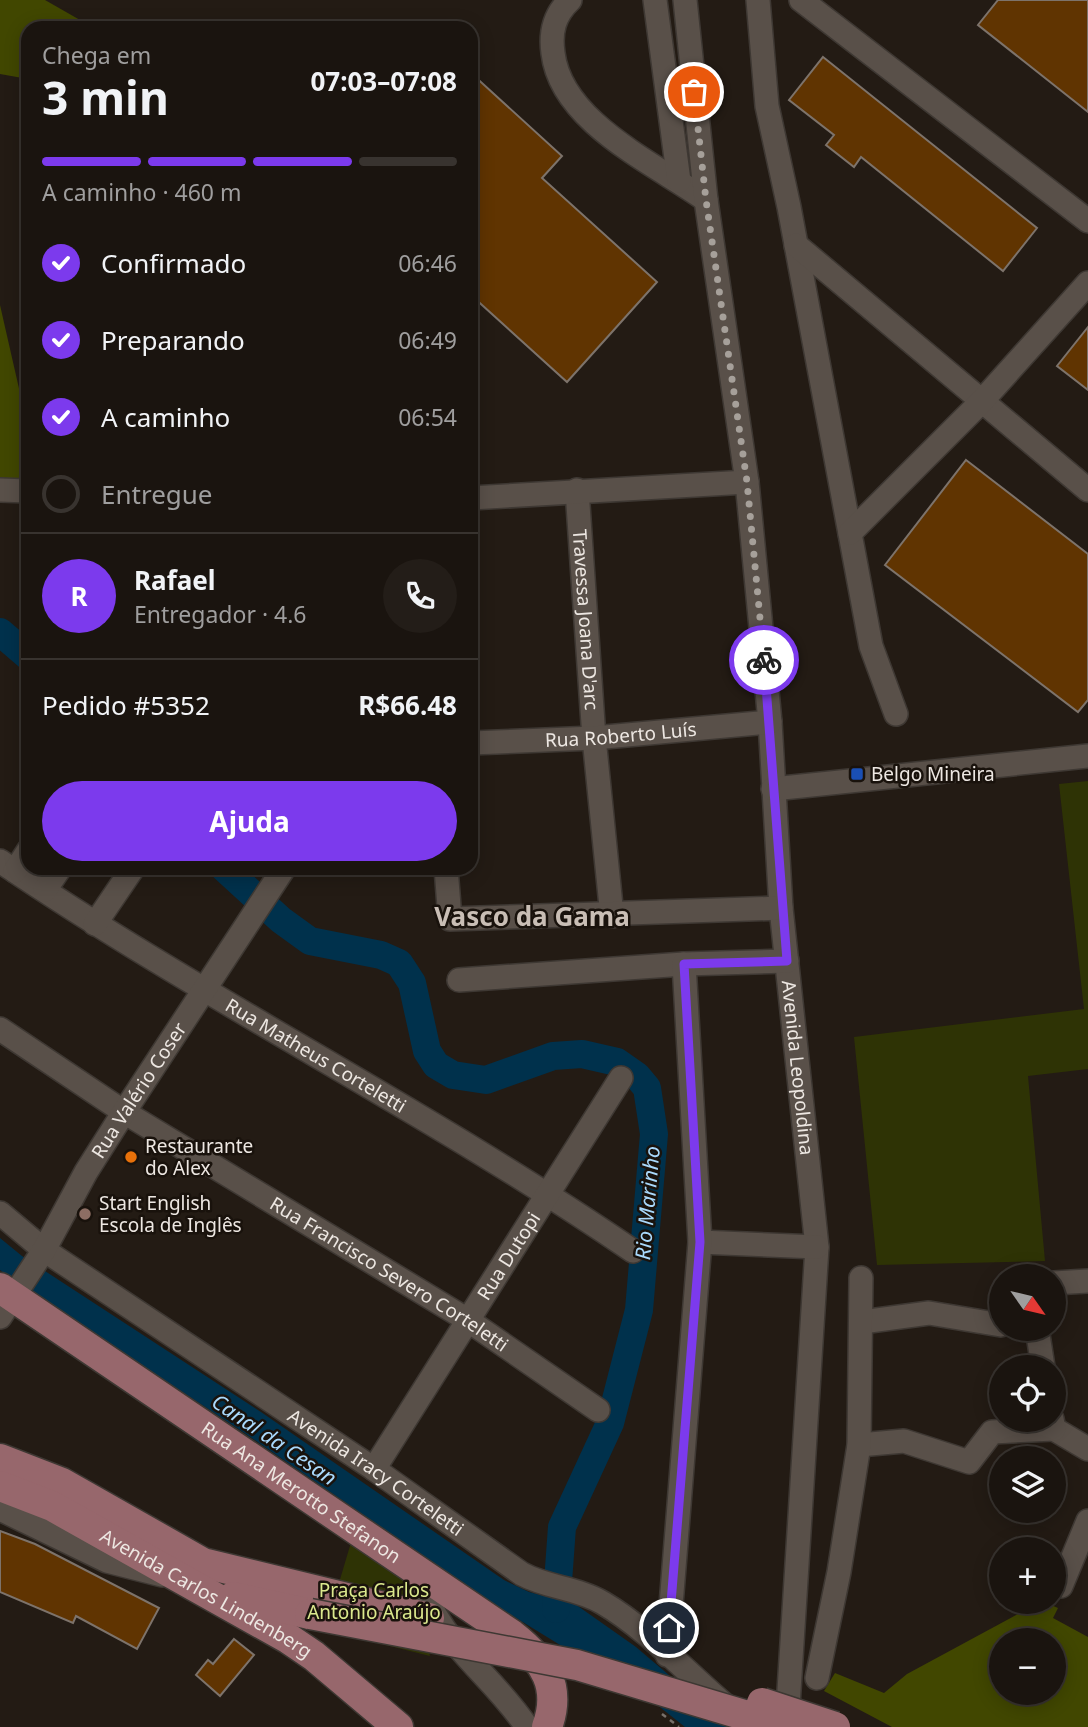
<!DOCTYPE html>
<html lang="pt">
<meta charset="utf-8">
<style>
body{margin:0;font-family:"Noto Sans",sans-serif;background:#231d18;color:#f1f3f6;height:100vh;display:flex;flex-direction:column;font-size:26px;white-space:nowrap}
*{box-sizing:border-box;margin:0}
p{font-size:23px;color:#9f9e9e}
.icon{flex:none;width:38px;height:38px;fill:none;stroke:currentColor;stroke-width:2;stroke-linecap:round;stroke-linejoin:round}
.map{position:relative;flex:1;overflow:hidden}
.drawer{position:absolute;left:21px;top:21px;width:457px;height:854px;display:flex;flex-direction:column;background:#1a140f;border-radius:21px;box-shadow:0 4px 18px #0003,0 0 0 2px #38332f}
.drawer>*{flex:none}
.needle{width:46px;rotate:124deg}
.controls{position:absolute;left:989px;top:1264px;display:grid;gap:14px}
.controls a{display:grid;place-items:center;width:77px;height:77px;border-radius:50%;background:#1a140f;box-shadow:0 4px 18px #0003,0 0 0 2px #38332f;font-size:35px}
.pin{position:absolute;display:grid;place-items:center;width:60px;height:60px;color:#fff;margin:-30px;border:4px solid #fff;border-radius:50%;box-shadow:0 2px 7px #0007}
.courier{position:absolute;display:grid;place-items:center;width:70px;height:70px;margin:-35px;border:5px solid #7c3aed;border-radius:50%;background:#fff;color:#222;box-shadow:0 2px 9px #0007}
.headline em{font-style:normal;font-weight:700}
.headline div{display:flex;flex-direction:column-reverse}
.headline{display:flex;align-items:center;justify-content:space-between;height:119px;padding:0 21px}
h1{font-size:46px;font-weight:700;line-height:52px}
.bar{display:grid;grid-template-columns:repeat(4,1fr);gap:10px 7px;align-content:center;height:84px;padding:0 21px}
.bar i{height:9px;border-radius:5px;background:#38332f}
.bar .current{background:#7c3aed}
.bar p{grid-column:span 4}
.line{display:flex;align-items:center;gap:18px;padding:0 21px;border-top:2px solid #38332f}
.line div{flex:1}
.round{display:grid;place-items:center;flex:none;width:74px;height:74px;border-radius:37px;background:#231d18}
ol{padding:0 21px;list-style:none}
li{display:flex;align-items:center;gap:21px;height:77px}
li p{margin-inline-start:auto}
li .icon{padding:7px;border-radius:50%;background:#7c3aed;color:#fff;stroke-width:4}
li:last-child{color:#9f9e9e}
li i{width:38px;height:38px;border:4px solid #38332f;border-radius:50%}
.primary-button{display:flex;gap:14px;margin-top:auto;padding:14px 21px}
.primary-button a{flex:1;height:80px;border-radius:42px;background:#7c3aed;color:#fff;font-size:28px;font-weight:700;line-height:80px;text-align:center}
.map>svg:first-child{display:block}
</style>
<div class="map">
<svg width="1088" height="1727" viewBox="0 0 1088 1727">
<rect width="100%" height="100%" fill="#231b14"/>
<path fill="#2e3305" d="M1088,781V1069L1028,1076L1045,1261L877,1265L854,1037L1084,1009L1059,784Z
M352,1539L406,1576L430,1656L325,1630Z"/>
<path fill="#414700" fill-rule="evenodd" d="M0,0H45L94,28H28V79L0,74Z
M0,305L28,428V485L0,483Z
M1042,1601L1058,1608L1053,1618L1088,1637V1727H892L824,1691L835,1673L884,1693L907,1674ZM1001,1640H1054V1692H1001Z"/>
<path fill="#00314c" d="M0,1238L22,1256L261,1412L504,1580L529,1592L575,1604L636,1647L730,1727H685L656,1704L490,1602L246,1434L10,1278L0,1270Z"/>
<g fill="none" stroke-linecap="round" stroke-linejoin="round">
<path stroke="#00314c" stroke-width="28" d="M0,632L28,656
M224,868L281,920L310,941L381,955L399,963L412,983L427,1051L436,1065L453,1075L486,1080L553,1056L582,1054L617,1062L637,1076L647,1088L654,1134L639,1310L610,1423L562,1527L556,1609"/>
</g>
<path fill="#603401" stroke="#7d736b" stroke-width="2" d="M998,0H1088V112L978,25Z
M823,57L1037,228L1003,271L861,157L854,167L826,145L834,135L789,100Z
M471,73L562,156L542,178L657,282L567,382L471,295Z
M1088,327V390L1057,366Z
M966,460L1088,554V700L1078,712L885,565Z
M0,1531L35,1544L159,1608L137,1649L76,1616L73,1623L0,1592Z
M234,1639L254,1655L220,1696L196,1675L208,1660L213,1664Z"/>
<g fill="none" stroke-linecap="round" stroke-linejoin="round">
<g stroke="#3e3833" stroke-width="26">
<g id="minor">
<path d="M570,0C554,15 550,32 553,53C561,122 654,163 706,200"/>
<path d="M655,0L679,181"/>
<path id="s1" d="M685,0L706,200L747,482L770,722L781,908L817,1247L787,1722L782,1726"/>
<path d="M758,0L767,106L789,207L871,646L896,714"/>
<path d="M801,0L1088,221"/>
<path d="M796,245L1088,490"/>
<path d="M0,490L28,491"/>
<path id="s2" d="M577,490L594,738L612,916"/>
<path d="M471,498L747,482"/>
<path d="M850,533L982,401L1088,283"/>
<path id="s3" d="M471,743L594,738L770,722"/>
<path d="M773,789L1088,756"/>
<path id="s4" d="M0,861C205,1000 428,1111 633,1251"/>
<path d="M446,868L450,919L781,908"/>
<path d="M15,871L28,851"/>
<path d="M45,890L60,868"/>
<path d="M95,924L133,868"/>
<path d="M459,980L684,964L787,961"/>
<path id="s5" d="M0,1029L124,1112L466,1319L598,1410"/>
<path id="s6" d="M0,1213L44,1250L374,1469L522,1574C548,1588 578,1588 603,1603C646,1628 687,1673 726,1706"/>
<path d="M700,1242L817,1247"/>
<path d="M1054,1283L1088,1281"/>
<path id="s7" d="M0,1317L44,1250L86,1172L124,1112L284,868"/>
<path d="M862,1322L929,1313L1001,1325"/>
<path d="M1037,1328L1043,1367"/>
<path d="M1052,1419L1054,1429L1088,1449"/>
<path d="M859,1445L904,1441L969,1462L992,1432L1054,1429"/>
<path id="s8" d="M374,1469L621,1078"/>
<path d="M0,1509L107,1561L162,1575"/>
<path d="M416,1570C438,1645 487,1668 527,1727"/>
<path d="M1061,1586L1088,1521"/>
<path d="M667,1655L700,1242L684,964"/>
<path d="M817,1678L839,1572L859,1445L861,1278"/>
</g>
</g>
<g stroke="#3e3833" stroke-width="33">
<g id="major">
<path id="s9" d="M0,1288L512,1635C544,1660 562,1686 547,1727"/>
<path d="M0,1459L62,1483L203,1563L429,1618"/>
<path id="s10" d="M0,1486L52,1506L289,1639L314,1656L398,1727"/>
<path d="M233,1597L310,1614"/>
</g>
</g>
<path stroke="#78716b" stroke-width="2.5" stroke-dasharray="5 5" stroke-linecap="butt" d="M662,1714L679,1727"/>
<use href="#minor" stroke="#595049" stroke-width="23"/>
<use href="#major" stroke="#97676c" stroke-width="30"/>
<g stroke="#3e3833" stroke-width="33" stroke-linecap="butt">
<path id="major-bridge" d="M310,1614L577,1665L784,1727
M762,1703L835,1727"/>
</g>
<use href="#major-bridge" stroke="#97676c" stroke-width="30"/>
</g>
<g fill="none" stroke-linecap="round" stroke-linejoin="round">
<path stroke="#a6a09a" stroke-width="7" stroke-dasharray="0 12.6" d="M694,92L706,200L747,482L764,660"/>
<path stroke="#7c3aed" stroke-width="9" d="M669,1628L700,1242L684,964L787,961L764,660"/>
</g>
<rect fill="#1a4fb4" stroke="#19120c" stroke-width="2.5" x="850" y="767" width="14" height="14" rx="3.5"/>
<circle fill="#e8710a" stroke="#19120c" stroke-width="2.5" cx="131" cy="1157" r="7"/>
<circle fill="#8d6e63" stroke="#19120c" stroke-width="2.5" cx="85" cy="1214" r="7"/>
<g text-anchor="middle" stroke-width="5" stroke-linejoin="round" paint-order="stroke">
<g font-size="19" fill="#ede7e2" stroke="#19120c">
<text dy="7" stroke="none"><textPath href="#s2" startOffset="130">Travessa Joana D'arc</textPath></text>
<text dy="7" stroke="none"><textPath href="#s3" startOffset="150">Rua Roberto Luís</textPath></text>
<text dy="7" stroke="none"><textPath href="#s4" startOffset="371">Rua Matheus Corteletti</textPath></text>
<text dy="7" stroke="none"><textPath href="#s1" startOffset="1074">Avenida Leopoldina</textPath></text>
<text dy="7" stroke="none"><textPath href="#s7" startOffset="266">Rua Valério Coser</textPath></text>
<text dy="7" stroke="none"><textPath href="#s8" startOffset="252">Rua Dutopi</textPath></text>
<text dy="7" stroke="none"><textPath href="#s5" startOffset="460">Rua Francisco Severo Corteletti</textPath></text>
<text dy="7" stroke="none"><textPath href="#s6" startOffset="457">Avenida Iracy Corteletti</textPath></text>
<text dy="7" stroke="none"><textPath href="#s9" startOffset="364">Rua Ana Merotto Stefanon</textPath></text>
<text dy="7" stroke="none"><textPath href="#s10" startOffset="233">Avenida Carlos Lindenberg</textPath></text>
</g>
<g font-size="19" fill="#ede7e2" stroke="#19120c" text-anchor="start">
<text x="871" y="781">Belgo Mineira</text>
<text x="145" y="1153">Restaurante<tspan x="145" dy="22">do Alex</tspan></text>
<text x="99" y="1210">Start English<tspan x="99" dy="22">Escola de Inglês</tspan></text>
</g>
<g font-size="19" fill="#dbe88d" stroke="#19120c">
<text x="374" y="1597">Praça Carlos<tspan x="374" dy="22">Antonio Araújo</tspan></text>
</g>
<g font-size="21" font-style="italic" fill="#a9d9fc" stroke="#19120c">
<text transform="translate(648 1203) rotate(-85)" y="7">Rio Marinho</text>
<text transform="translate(274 1440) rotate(34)" y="7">Canal da Cesan</text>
</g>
<g font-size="26" font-weight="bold" fill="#c9beb5" stroke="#19120c">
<text x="532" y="926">Vasco da Gama</text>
</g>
</g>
</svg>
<div class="controls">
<a><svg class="needle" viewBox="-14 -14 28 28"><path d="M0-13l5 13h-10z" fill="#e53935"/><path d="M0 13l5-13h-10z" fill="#9f9e9e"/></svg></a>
<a><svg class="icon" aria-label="locate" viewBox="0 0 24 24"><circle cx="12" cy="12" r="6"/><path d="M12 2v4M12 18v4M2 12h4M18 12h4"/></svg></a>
<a><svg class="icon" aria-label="layers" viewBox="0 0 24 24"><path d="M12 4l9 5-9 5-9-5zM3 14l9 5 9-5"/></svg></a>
<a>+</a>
<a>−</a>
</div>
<div class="pin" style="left:694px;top:92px;background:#ea580c"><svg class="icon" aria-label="bag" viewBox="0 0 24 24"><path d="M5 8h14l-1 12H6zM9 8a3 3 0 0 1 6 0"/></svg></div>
<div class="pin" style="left:669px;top:1628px;background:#1f2937"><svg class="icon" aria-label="home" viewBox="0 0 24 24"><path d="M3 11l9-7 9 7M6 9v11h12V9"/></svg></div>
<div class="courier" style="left:764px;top:660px"><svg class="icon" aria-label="bike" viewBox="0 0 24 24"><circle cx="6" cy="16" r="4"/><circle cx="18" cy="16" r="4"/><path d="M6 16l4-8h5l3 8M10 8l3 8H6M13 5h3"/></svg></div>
<section class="drawer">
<div class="headline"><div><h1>3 min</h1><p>Chega em</p></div><em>07:03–07:08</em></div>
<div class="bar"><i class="current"></i><i class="current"></i><i class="current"></i><i></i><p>A caminho · 460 m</p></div>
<ol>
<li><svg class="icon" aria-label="check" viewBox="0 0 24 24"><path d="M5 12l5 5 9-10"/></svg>Confirmado<p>06:46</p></li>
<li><svg class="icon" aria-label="check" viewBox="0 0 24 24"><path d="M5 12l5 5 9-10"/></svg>Preparando<p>06:49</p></li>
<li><svg class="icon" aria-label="check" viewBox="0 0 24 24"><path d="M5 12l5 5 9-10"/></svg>A caminho<p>06:54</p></li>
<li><i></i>Entregue</li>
</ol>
<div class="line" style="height:126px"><b class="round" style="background:#7c3aed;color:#fff">R</b><div><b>Rafael</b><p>Entregador · 4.6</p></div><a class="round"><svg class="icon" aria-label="phone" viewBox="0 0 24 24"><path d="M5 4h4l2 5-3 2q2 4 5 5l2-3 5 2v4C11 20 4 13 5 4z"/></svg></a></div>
<div class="line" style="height:91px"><div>Pedido #5352</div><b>R$66.48</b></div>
<div class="primary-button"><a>Ajuda</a></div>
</section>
</div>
